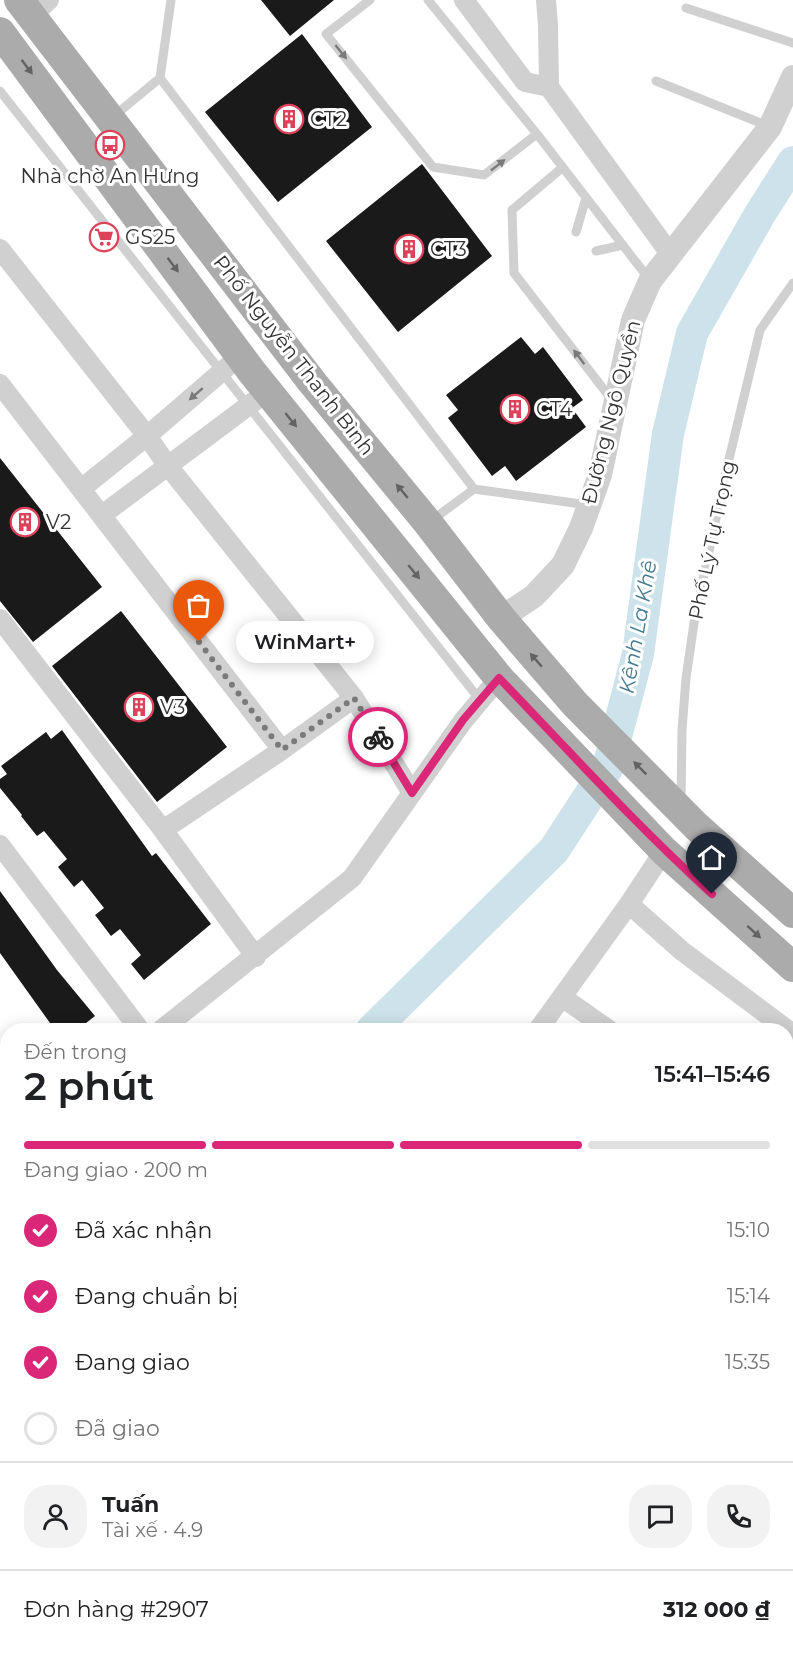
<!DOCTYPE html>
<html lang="vi">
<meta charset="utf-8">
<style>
body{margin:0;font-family:Montserrat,sans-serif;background:#f2f2f2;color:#202124;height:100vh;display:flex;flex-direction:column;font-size:22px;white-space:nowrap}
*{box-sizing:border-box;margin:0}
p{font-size:20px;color:#757577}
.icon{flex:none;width:33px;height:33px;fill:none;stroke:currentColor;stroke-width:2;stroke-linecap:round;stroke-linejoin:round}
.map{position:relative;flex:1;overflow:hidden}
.sheet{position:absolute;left:0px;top:1023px;width:794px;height:636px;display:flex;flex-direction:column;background:#fff;border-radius:24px 24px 0 0;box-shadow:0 3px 15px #0003}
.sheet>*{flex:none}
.pin{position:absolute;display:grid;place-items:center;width:51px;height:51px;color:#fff;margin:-62px -26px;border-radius:50% 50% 50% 0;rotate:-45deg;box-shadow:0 0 6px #0007}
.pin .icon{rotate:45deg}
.courier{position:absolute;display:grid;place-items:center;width:60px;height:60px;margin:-30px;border:4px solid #db2777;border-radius:50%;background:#fff;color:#222;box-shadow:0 2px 8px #0007}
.bubble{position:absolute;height:42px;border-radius:21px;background:#fff;box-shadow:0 3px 15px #0003;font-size:20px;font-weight:600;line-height:42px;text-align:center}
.overview em{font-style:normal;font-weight:600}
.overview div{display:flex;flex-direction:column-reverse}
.overview{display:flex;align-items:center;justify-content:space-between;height:102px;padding:0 24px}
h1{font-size:39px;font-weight:600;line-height:45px}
.bar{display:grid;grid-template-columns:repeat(4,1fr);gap:9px 6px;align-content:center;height:72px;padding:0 24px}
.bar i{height:8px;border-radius:4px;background:#e0e0e0}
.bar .current{background:#db2777}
.bar p{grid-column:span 4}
.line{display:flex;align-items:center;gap:15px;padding:0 24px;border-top:2px solid #e0e0e0}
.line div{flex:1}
.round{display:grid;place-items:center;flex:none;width:63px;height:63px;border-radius:24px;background:#f2f2f2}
ol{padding:0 24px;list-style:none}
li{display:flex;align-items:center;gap:18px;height:66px}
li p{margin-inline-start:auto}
li .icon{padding:6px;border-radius:50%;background:#db2777;color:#fff;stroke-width:4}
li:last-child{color:#757577}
li i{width:33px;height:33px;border:3px solid #e0e0e0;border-radius:50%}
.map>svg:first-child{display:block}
</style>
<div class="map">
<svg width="793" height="1659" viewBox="0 0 793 1659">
<rect width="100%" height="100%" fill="#fff"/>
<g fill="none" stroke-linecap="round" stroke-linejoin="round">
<path stroke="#cde2ea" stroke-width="32" d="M372,1030L554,850L608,767L638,654L668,434L692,333L760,214L793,162
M302,1652L308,1659"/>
</g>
<path fill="#1a1a1a" d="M261,0H334L290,36Z
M302,34L372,127L278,202L205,112Z
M422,164L492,256L398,332L326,241Z
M521,337L535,354L543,347L583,400L572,408L586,427L516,481L505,466L492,476L448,418L458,410L446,395Z
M0,458L102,587L33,642L0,601Z
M121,611L227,747L157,802L52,666Z
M62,730L152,856L156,853L211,924L144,980L131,964L141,955L120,929L111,936L95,915L104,908L82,880L74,887L58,867L67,859L44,831L37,836L21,816L22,815L0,788V779L7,774L1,766L46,732L51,739Z
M0,891L57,970L95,1016L77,1030H55L0,953Z"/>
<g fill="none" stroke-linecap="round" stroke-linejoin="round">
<path stroke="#d0d0d0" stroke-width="9" d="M370,0L326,34L433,167L484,175L537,134
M428,0L537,134L649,279
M686,8L793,43
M160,78L474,489
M656,81L768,126
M0,91L480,700
M114,116L160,78L171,0
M562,168L512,210L514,273L612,400
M576,232L586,198
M596,251L623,245
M431,521L474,489L588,505
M681,802L682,730L686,678L694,623L724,480L760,330L793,283
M6,1214L8,1224
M786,1385L793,1390
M786,1591L793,1595
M0,1637L8,1647
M11,1652L17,1659
M448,1652L455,1659
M506,1659L511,1652
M733,1659L738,1652"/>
<path stroke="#d0d0d0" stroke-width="20" d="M464,0L525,82L549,87L671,255
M546,0L548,25L549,87
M32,16L49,0
M0,249L147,436L168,466L354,698L412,793
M0,384L282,750
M81,489L147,436L241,355
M102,515L268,391
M0,619L163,830L256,957
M163,830L282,750L354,698
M0,845L140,1030
M629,904L682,951L793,1034
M562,997L609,1030
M161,1030L352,878L463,721L499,678
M538,1030L629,904L664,851
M0,1107L8,1117
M0,1156L8,1150
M786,1163L793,1153
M786,1280L793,1286
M0,1378L8,1387
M0,1444L8,1454
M122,1652V1659
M417,1652L422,1659
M76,1659L86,1652"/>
<path stroke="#d0d0d0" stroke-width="24" d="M501,618L534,596L563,565L581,528L600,475L633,320L650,281L770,127L793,77"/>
<path stroke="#ababab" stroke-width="30" d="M19,0L312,382L428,523L501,618L575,704L696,826L793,913
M0,32L252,372L499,678L664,851L793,967"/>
</g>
<defs><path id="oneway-solid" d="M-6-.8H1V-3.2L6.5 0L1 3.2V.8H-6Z" transform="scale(1.5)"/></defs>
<g fill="#7a7a7a">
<use href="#oneway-solid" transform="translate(341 52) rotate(51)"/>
<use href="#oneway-solid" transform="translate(498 165) rotate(-38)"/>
<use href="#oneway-solid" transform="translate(579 357) rotate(-127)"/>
<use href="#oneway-solid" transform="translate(196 394) rotate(139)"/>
</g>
<g fill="#636363">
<use href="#oneway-solid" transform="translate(27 67) rotate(53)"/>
<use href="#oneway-solid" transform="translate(173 265) rotate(53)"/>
<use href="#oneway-solid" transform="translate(291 420) rotate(51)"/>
<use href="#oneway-solid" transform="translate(402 491) rotate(-130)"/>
<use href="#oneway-solid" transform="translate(414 572) rotate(51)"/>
<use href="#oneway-solid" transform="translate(536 660) rotate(-131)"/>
<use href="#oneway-solid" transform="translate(640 768) rotate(-135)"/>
<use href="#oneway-solid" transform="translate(754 932) rotate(42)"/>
</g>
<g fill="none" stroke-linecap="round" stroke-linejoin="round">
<path stroke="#7a7a7a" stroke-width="6" stroke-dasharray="0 10.8" d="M199,642L282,750L354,698L378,737"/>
<path stroke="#db2777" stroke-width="8" d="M378,737L412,793L463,720L499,678C569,751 637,826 712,894"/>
</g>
<defs>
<g id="building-ring" transform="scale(1.5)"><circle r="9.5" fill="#fff" stroke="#dc425a" stroke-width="1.5"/><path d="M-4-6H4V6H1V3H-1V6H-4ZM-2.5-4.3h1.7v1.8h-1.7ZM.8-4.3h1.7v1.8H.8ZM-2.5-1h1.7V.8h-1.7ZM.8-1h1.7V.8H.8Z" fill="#dc425a"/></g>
<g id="bus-ring" transform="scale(1.5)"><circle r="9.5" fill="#fff" stroke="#dc425a" stroke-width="1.5"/><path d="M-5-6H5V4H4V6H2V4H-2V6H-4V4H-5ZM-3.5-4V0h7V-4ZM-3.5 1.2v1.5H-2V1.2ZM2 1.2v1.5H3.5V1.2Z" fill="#dc425a"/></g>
<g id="supermarket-ring" transform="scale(1.5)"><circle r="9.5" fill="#fff" stroke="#dc425a" stroke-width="1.5"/><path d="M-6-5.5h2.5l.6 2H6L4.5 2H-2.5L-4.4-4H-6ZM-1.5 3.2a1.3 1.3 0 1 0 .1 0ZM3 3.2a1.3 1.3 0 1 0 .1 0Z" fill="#dc425a"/></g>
</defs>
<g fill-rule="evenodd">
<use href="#building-ring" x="289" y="119"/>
<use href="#bus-ring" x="110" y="145"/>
<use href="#supermarket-ring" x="104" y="237"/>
<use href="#building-ring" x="409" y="249"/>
<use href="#building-ring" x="515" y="409"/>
<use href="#building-ring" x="25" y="522"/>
<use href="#building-ring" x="139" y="707"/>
</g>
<g text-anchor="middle" stroke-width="6" stroke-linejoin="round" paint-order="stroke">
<g font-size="20" fill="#333" stroke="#fff" text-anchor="start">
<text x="310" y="126">CT2</text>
<text x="110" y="183" text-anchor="middle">Nhà chờ An Hưng</text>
<text x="125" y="244">GS25</text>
<text x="430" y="256">CT3</text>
<text x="536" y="416">CT4</text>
<text x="46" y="529">V2</text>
<text x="160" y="714">V3</text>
</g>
<g font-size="20" fill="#333" stroke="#fff">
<text transform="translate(294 355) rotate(52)" y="7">Phố Nguyễn Thanh Bình</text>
<text transform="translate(611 412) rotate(-76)" y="7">Đường Ngô Quyền</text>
<text transform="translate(712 540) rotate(-78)" y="7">Phố Lý Tự Trọng</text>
</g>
<g font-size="21" font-style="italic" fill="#447a91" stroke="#fff">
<text transform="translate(638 627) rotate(-80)" y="7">Kênh La Khê</text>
</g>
</g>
</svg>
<div class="pin" style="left:199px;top:642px;background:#ea580c"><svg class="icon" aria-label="bag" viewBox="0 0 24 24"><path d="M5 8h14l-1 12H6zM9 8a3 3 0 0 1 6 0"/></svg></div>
<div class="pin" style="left:712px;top:894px;background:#1f2937"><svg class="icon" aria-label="home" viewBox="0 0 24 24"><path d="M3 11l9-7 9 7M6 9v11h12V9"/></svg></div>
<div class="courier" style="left:378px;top:737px"><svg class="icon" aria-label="bike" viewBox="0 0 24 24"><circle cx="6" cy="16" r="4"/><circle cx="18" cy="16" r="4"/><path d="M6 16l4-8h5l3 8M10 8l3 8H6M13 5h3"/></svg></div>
<div class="bubble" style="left:236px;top:621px;width:138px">WinMart+</div>
<section class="sheet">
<div class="overview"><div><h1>2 phút</h1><p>Đến trong</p></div><em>15:41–15:46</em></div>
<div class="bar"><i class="current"></i><i class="current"></i><i class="current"></i><i></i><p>Đang giao · 200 m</p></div>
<ol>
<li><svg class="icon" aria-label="check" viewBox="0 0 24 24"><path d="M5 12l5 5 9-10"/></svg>Đã xác nhận<p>15:10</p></li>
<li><svg class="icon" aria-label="check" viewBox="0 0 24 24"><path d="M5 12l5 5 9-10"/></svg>Đang chuẩn bị<p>15:14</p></li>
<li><svg class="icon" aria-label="check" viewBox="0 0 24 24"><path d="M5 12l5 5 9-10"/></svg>Đang giao<p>15:35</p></li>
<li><i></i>Đã giao</li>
</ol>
<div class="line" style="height:108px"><a class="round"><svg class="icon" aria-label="person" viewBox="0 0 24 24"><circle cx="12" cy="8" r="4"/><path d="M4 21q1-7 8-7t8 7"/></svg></a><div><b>Tuấn</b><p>Tài xế · 4.9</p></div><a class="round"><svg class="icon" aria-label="chat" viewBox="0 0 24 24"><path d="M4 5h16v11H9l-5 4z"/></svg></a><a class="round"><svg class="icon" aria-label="phone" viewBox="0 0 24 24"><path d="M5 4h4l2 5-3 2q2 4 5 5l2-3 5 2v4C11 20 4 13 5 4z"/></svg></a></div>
<div class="line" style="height:78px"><div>Đơn hàng #2907</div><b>312 000 ₫</b></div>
</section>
</div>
